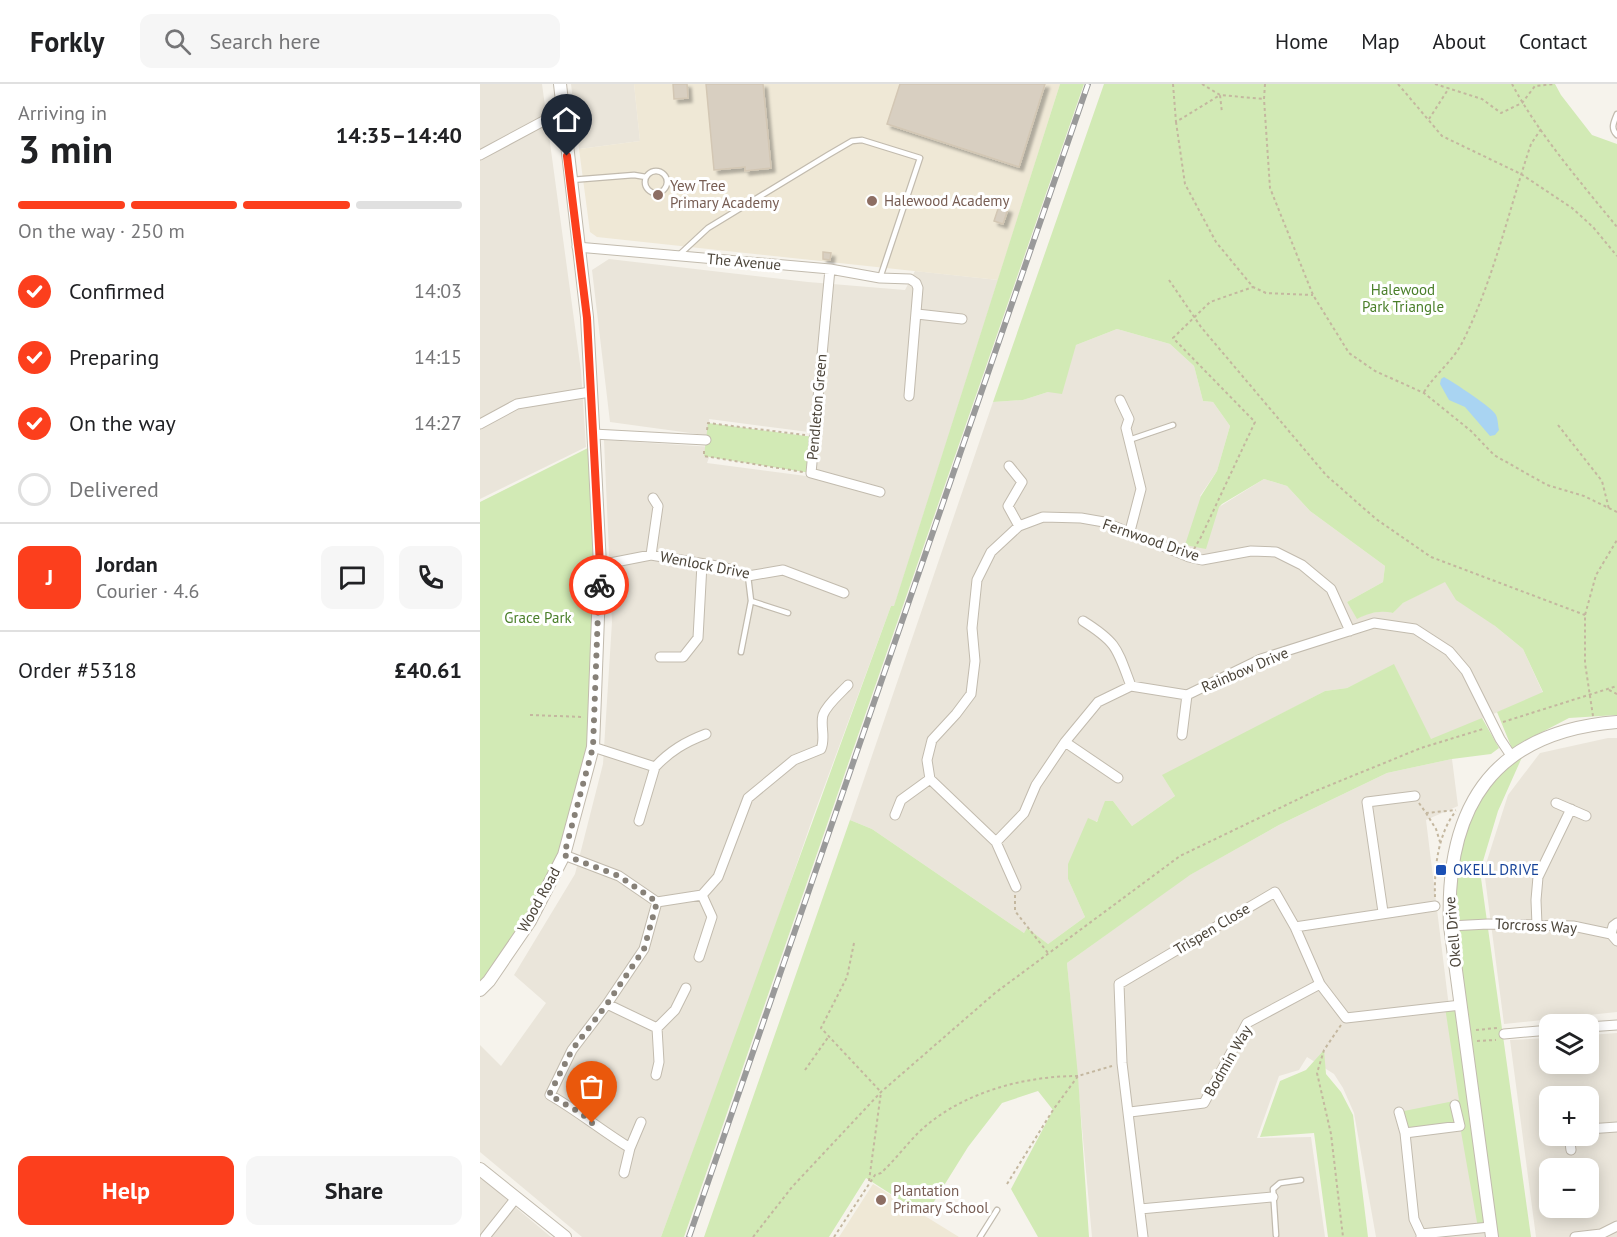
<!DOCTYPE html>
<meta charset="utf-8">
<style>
body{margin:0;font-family:"PT Sans",sans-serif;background:#f6f6f6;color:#202124;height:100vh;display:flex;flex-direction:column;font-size:22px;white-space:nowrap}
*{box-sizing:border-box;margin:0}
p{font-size:20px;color:#757577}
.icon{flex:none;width:33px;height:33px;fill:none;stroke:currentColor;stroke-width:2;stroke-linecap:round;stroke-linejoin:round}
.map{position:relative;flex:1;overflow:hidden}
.sheet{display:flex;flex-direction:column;background:#fff;width:480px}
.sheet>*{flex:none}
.fabs{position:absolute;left:1059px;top:930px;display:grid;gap:12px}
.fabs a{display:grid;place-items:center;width:60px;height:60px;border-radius:12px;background:#fff;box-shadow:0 3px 15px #0003;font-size:30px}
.pin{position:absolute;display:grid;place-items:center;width:51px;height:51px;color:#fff;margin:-62px -26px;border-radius:50% 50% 50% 0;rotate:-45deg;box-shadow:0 0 6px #0007}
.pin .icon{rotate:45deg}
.courier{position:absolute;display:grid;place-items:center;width:60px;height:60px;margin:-30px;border:4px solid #fc3f1d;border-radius:50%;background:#fff;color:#222;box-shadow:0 2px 8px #0007}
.head em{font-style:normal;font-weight:700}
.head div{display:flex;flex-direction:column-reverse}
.head{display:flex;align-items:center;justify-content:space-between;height:102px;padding:0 18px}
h1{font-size:39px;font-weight:700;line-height:45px}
.bar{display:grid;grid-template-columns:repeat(4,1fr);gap:9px 6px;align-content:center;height:72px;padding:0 18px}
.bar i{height:8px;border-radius:4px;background:#e0e0e0}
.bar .active{background:#fc3f1d}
.bar p{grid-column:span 4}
.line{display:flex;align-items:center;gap:15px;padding:0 18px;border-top:2px solid #e0e0e0}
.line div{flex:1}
.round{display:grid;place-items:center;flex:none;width:63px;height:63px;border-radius:12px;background:#f6f6f6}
ol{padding:0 18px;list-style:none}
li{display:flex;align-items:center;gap:18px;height:66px}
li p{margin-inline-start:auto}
li .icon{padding:6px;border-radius:50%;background:#fc3f1d;color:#fff;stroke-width:4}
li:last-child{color:#757577}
li i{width:33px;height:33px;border:3px solid #e0e0e0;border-radius:50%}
.button{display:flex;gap:12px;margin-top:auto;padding:12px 18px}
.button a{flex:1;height:69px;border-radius:12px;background:#fc3f1d;color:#fff;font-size:24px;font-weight:700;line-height:69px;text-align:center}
.button a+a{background:#f6f6f6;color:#202124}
header{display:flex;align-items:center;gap:36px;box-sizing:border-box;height:84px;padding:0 30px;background:#fff;border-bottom:2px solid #e0e0e0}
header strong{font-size:28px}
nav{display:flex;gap:33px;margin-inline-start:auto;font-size:21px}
.search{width:420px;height:54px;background:#f6f6f6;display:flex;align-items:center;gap:15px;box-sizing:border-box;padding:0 21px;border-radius:12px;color:#757577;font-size:22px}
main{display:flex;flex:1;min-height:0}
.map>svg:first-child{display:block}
</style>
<header>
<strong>Forkly</strong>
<div class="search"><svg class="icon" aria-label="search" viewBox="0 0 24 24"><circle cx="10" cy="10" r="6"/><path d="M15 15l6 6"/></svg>Search here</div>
<nav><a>Home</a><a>Map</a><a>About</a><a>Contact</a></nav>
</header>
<main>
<section class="sheet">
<div class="head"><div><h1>3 min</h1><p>Arriving in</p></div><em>14:35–14:40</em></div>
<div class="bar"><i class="active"></i><i class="active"></i><i class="active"></i><i></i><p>On the way · 250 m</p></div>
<ol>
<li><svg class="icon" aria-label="check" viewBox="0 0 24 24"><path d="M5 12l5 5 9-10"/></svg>Confirmed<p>14:03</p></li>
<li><svg class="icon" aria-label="check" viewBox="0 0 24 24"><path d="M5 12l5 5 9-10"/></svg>Preparing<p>14:15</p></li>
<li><svg class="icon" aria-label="check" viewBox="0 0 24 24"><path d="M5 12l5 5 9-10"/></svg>On the way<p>14:27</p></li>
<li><i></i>Delivered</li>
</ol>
<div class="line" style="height:108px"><b class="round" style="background:#fc3f1d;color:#fff">J</b><div><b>Jordan</b><p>Courier · 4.6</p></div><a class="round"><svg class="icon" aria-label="chat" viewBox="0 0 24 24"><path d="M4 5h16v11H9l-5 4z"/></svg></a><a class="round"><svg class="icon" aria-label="phone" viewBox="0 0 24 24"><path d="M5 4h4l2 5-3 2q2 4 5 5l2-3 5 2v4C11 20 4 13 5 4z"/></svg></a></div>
<div class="line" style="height:78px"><div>Order #5318</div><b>£40.61</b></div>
<div class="button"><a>Help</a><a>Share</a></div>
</section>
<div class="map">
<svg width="1137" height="1153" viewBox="0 0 1137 1153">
<defs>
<filter id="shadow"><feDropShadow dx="4" dy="4" stdDeviation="1.5" flood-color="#0004"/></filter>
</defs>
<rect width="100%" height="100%" fill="#f6f3ec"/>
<path fill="#eae5da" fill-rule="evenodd" d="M0,0H62L101,287L106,363L0,415Z
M91,0H154L160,57L99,65Z
M129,175L328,198L425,206L435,187L518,196L414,523L411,522L333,733L275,901L181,1153H102L0,1068V961L21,982L66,919L34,891L95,790L123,680L132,538L124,356L233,363L227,379L326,392L329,348L229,335L232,352L130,338L112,186Z
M637,245L690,260L714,282L723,317L733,318L750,342L737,387L720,412L739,423L784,395L807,402L830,427L905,482L903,498L867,518L877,534L890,529L905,527L913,529L923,519L965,497L1015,542L1043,565L1063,609L951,656L914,581L867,604L845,607L683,692L695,712L652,742L633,717L616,738L608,735L588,795L605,833L568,860L547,845L544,849L392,745L370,736L513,318L543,316L568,308L596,261Z
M1128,654H1137V928L1024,940L1004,786L1028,711L1060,669Z
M972,675L978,722L946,736L968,915L986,1011L1007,1153H896L874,1029L863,1004L854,990L827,973L819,986L799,992L777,1054L831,1053L845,1153H612L587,879L706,793L799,741L907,689Z
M1137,949V1153H1056L1030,956L1069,954L1070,980H1108L1109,951ZM1070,1012H1108V1052H1070ZM1070,1084H1108V1124H1070Z
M0,1092L40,1127L71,1153H0Z"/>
<path fill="#efe8d6" d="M154,0H580L518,196L117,153L110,148L99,65L160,57Z
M393,1100L445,1132L479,1153H359Z"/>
<path fill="#d2eab5" d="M580,0H604L204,1153H181C259,943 334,732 411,522H414Z
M624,0H1075L1081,11L1112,51L1137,60V631L1089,634L1041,659L1033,667L1017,628L1063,608L1043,565L1015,542L976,516L965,498L923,519L913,529C900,526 889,529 877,535L867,518L903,498L905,482L830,427L807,402L784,395L742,420L739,423L726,465L705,461L721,412L737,387L750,342L733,318L723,317L714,282L690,260L637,245L596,261L582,310L568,308L543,316L513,318Z
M228,339L334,353L331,389L224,372Z
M114,361L119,493L113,651L79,781L45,844L0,899V418Z
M914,580L951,655L1002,634L1019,664L1011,670L972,675L907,689L799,741L710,791L587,879L598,992L609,1153H558L531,1105L573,1026L558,1007L522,1019L488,1063L445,1132L386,1094L349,1153H224L370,736L392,745L544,849L547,844L568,860L605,833L588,795V780L608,734L617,738L625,717H633L652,742L695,712L682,691L845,607L867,604Z
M1047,662L1018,727L1000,787L1051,1153H1012L1011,1143L998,1144L980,1042L925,1049L919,1028L979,1016L965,923L981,921L970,842L973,775L995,713Z
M844,966L846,990L861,1008L873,1031L888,1153H848L834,1049L780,1053L800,997L826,986Z"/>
<path fill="#a9d4f2" d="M964,293C973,298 1013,324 1016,331C1018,335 1018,342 1019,346L1015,351L1010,352L985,323L969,316L960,300L961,295Z"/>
<path fill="#d8cfc1" stroke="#d3c7b4" stroke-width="1.5" filter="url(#shadow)" d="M193,0H207L208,14L194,15Z
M226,0H283L291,84L265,87V83L234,86Z
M420,0H565L539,83L407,40Z
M519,122L528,125L523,140L514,137Z
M343,168L351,169L350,176L343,175Z"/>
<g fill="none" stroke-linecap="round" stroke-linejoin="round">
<g stroke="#c2bbae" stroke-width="7">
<path id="service" d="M1137,30C1134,38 1130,44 1137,51
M165 98a11 11 0 1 1 22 0a11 11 0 1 1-22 0Z
M91,96L154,91L166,93
M199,171L228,144L348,71L372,57L382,56L440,74L400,194
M649,356L693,341
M268,492L271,517L308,529
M261,568L271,517
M796,1151L793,1105L800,1099L821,1096
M500,1153L517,1126"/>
</g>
<g stroke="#c2bbae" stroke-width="11">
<path id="minor" d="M0,71L82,27
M97,163L350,185L400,194L430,195L436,199L438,204L429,312
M350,185L331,389L400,408
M437,230L482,235
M640,316L649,335L646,344L661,405L650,447
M0,340L37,320L110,308
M113,350L226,356
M529,382L542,398L528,422L539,442
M171,471L178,422L173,414
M120,481L171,471L243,483L268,492L303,486L364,509
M603,537C638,559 637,565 651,602
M180,573H203L218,554L222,480
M702,651L707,611
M585,658L638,694
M113,663L175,683L159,737
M175,683C190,667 205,658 226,650
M1076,719L1106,732
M415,731L421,716L450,695
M516,758L544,729L556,701L585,658L618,618L651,602L707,611L781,575L894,539L935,545L969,567L986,587L1020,655L1032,673
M84,771L139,792L177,818L222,811L238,793L268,714L314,676L341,665C346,654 340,642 343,631C347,620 361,609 368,601
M536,803L516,758L450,695L447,676L452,656L476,630L491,610L495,577L492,544L497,496L511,468L539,442L563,433L601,434L624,438L709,473L722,476L771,467L796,468L822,481L851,505L870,547
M903,828L887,718L935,712
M1057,841L1056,816L1058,793L1091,725
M970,842L1008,840L1093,842L1131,850L1137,857
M815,843L955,822
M1131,850L1133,842L1137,839
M219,873L232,833L222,811
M127,920L177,944L195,926L206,904
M1108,943L1137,941
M1024,950L1070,946
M176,991L179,978L177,944
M650,1028L724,1019L767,939L840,900
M919,1028L925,1049
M1108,1045L1137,1043
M1089,1052L1091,1066
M150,1064C122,1047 98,1027 70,1011L92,966L127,920L164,865L177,818
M144,1089L150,1064L161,1038
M660,1125L793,1113
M941,1150L934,1135L925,1049L980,1042L975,1021
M5,1153L36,1114
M663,1153L642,979L639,900L795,808L815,843L840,900L866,934L981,921
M941,1153V1150L1010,1143
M1095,1153L1121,1150L1137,1142"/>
</g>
<g stroke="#c2bbae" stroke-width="14">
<path id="tertiary" d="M0,906L9,897L50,837L84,771L113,663L120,481L114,361L107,233L80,0
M0,1085L85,1153
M1012,1153L970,842C965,723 1013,648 1137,638"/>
</g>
<path stroke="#c4b79f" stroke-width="2" stroke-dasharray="3 3" stroke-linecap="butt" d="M693,0L696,38L740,11L742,29
M722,0L740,11L784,15
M785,0L784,15L790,104L833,211L869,269L895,287L944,309L991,347L1014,371L1067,401L1104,412L1137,428
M918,0L962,52L1041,90L1092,124L1113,143L1137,172
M955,0L1002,15L1021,29L1042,19L1055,2L1075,0
M1032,0C1058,49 1102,100 1137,143
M949,35L969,4
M696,38L705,100L736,158L773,203L786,209L833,211
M689,196L721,243L846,391L896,435L951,473L1105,531
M944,308C955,290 974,276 983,257C1014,195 1029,125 1051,60L1061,45
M1078,341L1122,397L1129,425
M227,346L228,339L325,351
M224,367V372L323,388
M714,465L721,453L775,338L693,254L730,218L773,203
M1129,606L1137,610
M50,631L104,633
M1113,632L1105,579V531L1116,491L1137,456
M1023,638L1137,602
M939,719L946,729L976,726
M946,729L956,745L960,758
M535,811V827L568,869
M955,813C954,785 958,749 976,727
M374,859L367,893L341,944L401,1008
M861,941L844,966L837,989L851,1050L863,1153
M996,946L1017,944
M997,957L1016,956
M325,986L349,952
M389,1097L401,1008
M527,1100L573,1026L598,992L632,982
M273,1153L312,1103L401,1008L515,909L700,772L833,708L941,664L1003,645
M354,1153L395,1091L401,1089C415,1076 426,1061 439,1048C480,1009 543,992 598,992"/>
<use href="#service" stroke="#fff" stroke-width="4.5"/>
<use href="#minor" stroke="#fff" stroke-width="9"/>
<use href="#tertiary" stroke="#fff" stroke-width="12"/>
<g stroke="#9a9a9a" stroke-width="6">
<path id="rail" d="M209,1153L608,0"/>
</g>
<use href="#rail" stroke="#fff" stroke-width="4" stroke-dasharray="11" stroke-linecap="butt"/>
</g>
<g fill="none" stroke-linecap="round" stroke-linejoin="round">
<path stroke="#878178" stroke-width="6" stroke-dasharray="0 10.8" d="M112,1039L101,1029L69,1011L92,966L127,920L164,865L177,818L139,792L84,771L113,663L119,501"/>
<path stroke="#fc3f1d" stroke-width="8" d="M87,72L107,234L120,482L119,501"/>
</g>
<g fill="#8d6e63" stroke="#fff" stroke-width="2">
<circle cx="178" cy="111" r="6"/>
<circle cx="392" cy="117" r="6"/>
<circle cx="401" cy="1116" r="6"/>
</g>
<rect fill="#1a4fb4" stroke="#fff" stroke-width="2" x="955" y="780" width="12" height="12" rx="3"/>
<g text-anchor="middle" stroke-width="6" stroke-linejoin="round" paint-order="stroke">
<g font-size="15" fill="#785e54" stroke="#fff" text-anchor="start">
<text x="190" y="107">Yew Tree<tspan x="190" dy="17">Primary Academy</tspan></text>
<text x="404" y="122">Halewood Academy</text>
<text x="413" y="1112">Plantation<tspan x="413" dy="17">Primary School</tspan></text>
</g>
<g font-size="15" fill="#4b4439" stroke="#fff">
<text transform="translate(264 178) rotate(5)" y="5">The Avenue</text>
<text transform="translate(337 323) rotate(-85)" y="5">Pendleton Green</text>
<text transform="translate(671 456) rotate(19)" y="5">Fernwood Drive</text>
<text transform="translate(225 481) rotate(11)" y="5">Wenlock Drive</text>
<text transform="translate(765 586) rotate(-23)" y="5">Rainbow Drive</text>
<text transform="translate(59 816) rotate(-61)" y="5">Wood Road</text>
<text transform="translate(1056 842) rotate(3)" y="5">Torcross Way</text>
<text transform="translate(732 845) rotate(-31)" y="5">Trispen Close</text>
<text transform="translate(973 848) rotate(-95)" y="5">Okell Drive</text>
<text transform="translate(748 977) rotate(-60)" y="5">Bodmin Way</text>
</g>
<g font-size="15" fill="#4a7f2a" stroke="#fff">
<text x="923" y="211">Halewood<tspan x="923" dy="17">Park Triangle</tspan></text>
<text x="58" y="539">Grace Park</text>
</g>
<g font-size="15" fill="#164399" stroke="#fff" text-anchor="start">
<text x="973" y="791">OKELL DRIVE</text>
</g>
</g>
</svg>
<div class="fabs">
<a><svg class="icon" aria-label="layers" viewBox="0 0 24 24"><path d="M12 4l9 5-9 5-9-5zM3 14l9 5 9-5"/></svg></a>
<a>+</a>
<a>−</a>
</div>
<div class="pin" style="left:112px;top:1039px;background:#ea580c"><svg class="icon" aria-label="bag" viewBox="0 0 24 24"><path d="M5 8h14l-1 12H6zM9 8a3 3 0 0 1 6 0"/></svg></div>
<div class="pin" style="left:87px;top:72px;background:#1f2937"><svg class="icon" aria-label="home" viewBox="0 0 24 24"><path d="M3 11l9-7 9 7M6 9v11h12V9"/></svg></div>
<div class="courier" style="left:119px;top:501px"><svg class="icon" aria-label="bike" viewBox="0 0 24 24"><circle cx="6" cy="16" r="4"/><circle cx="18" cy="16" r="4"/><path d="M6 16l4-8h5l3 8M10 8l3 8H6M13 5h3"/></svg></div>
</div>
</main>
